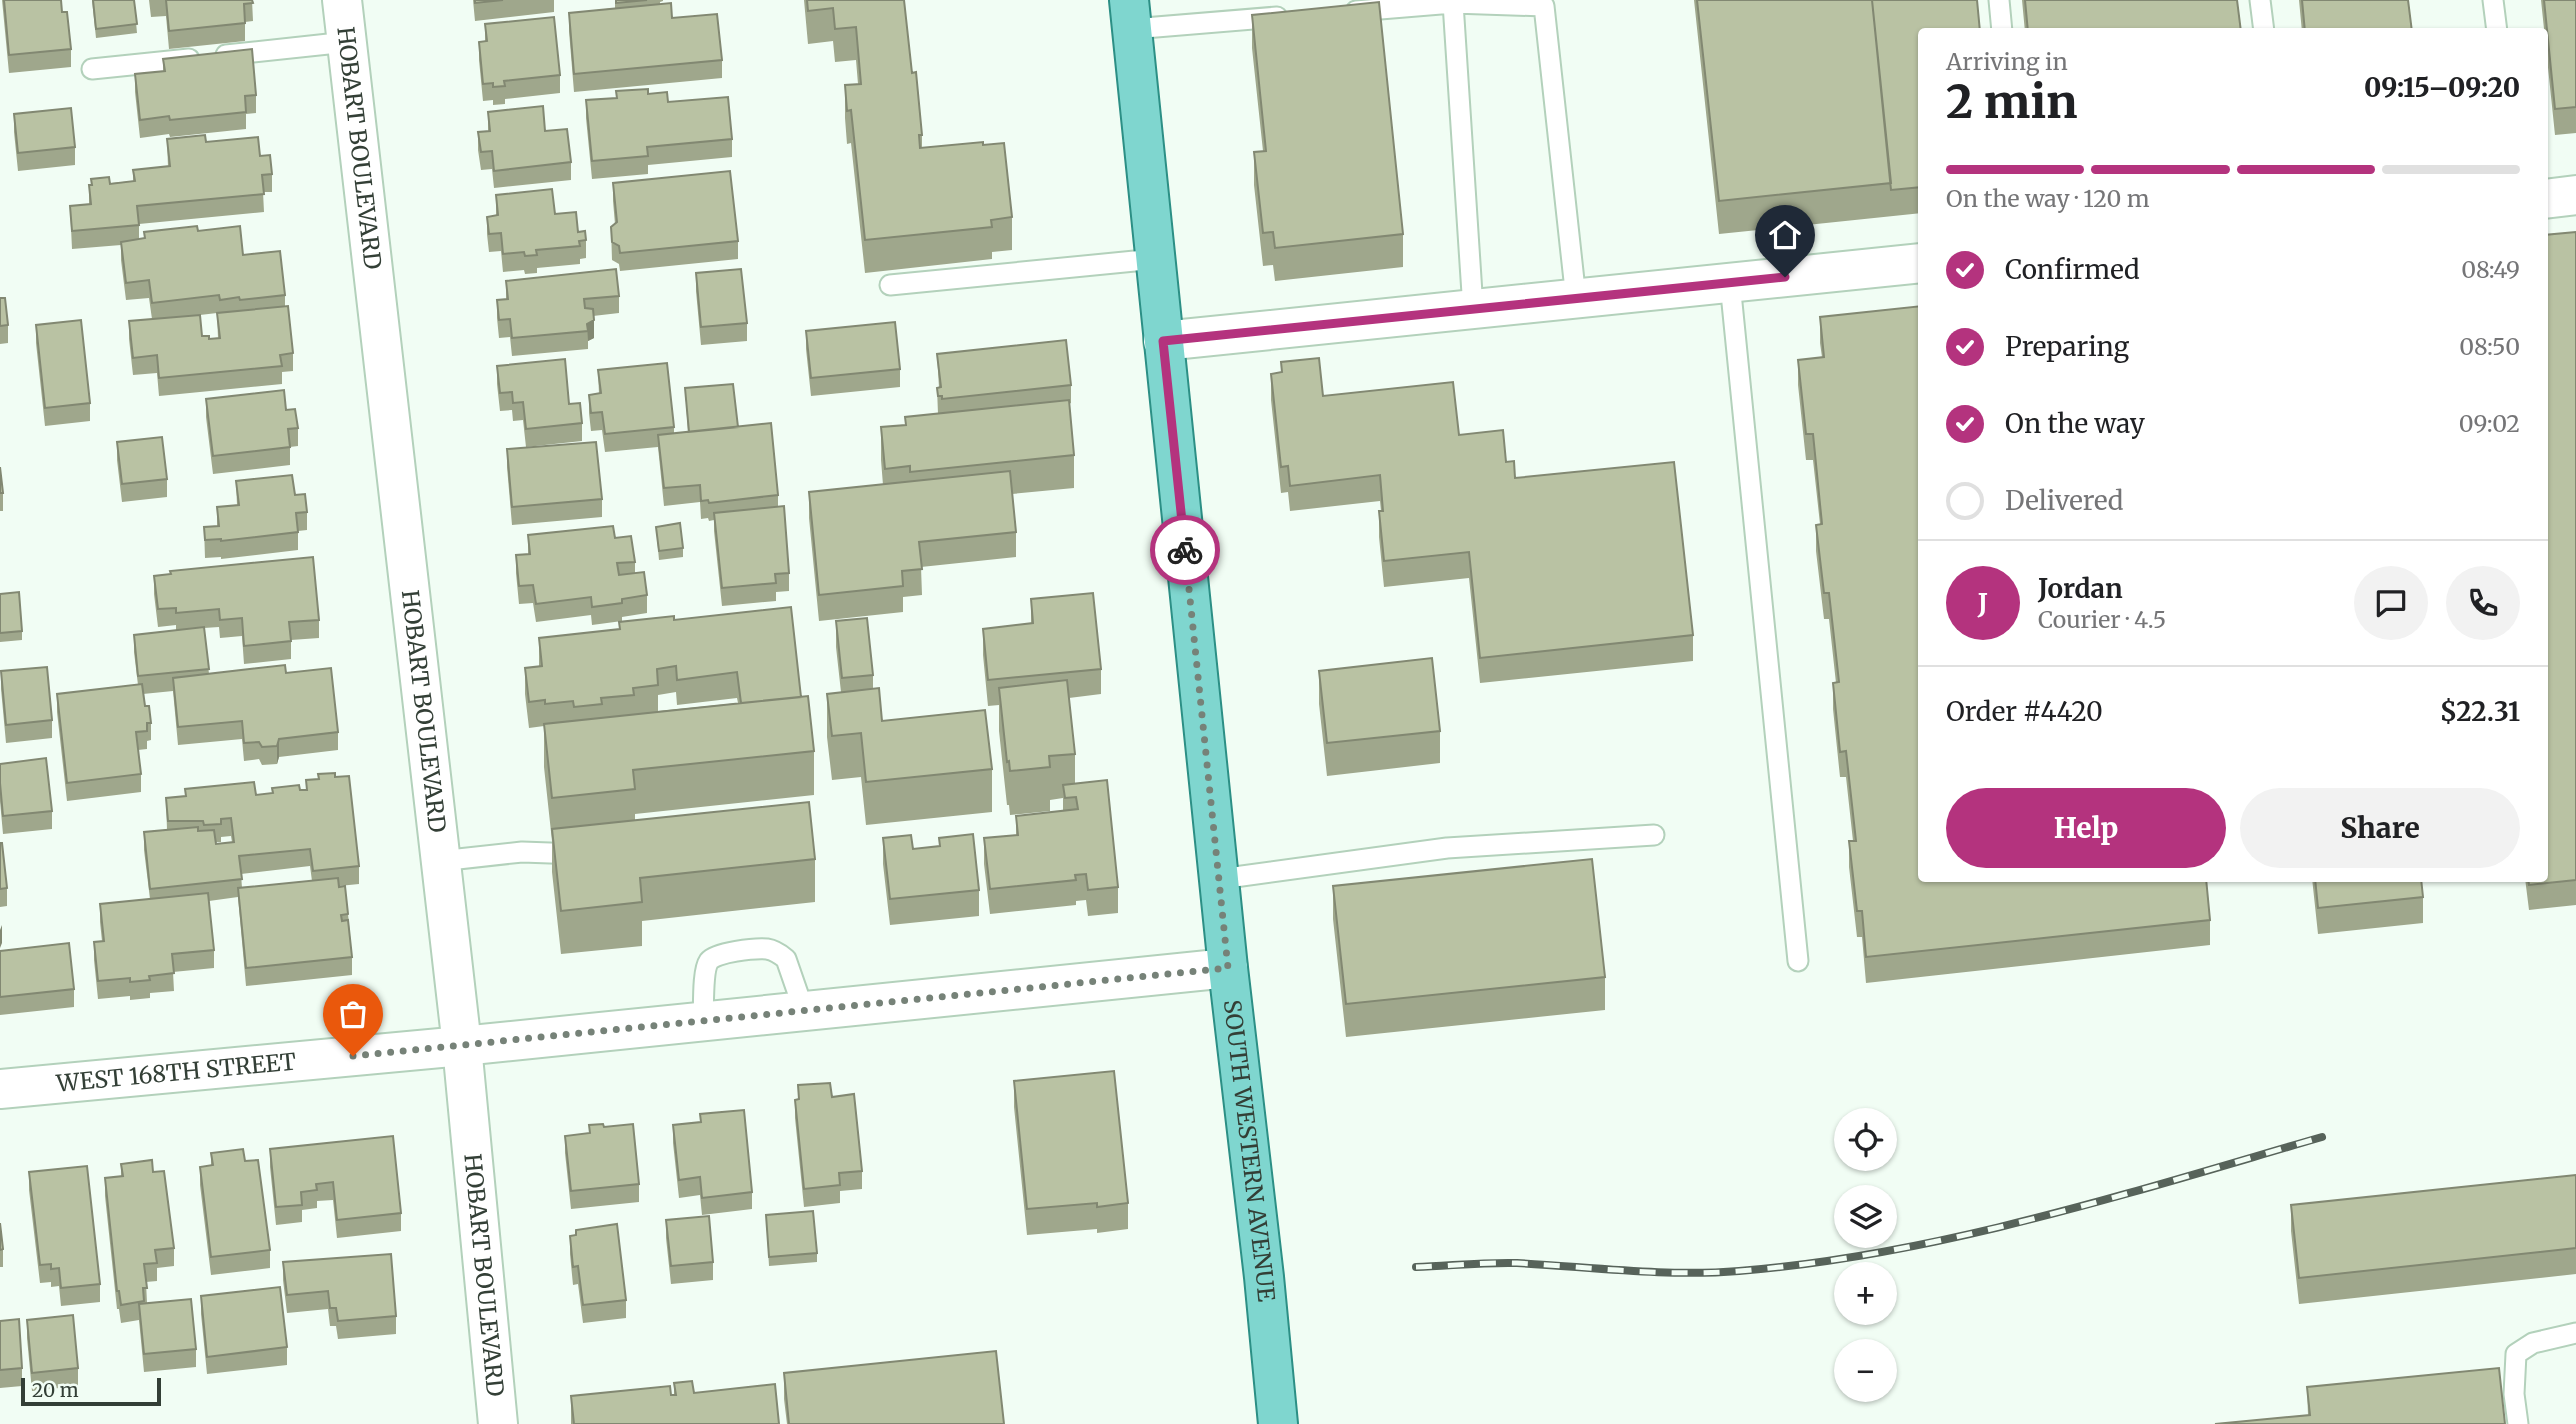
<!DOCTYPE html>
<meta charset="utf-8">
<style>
body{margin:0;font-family:Merriweather,serif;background:#f2f2f2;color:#202124;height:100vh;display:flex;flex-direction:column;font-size:26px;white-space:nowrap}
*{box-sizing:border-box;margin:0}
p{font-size:23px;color:#757577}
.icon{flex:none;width:38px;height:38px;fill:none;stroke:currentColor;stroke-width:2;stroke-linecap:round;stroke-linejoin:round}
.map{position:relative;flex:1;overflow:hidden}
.details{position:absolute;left:1918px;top:28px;width:630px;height:854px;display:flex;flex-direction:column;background:#fff;border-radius:7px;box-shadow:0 2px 5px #0004}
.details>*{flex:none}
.buttons{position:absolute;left:1834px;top:1108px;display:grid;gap:14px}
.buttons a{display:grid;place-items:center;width:63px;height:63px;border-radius:50%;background:#fff;box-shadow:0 2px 5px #0004;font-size:35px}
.scale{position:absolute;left:21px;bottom:18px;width:140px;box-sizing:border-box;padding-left:7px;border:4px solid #333f36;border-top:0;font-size:19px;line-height:24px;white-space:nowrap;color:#333f36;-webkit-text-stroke:5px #f1fdf4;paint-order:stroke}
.pin{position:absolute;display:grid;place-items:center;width:60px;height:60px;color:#fff;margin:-72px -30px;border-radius:50% 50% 50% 0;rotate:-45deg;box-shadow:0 0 7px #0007}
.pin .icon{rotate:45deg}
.courier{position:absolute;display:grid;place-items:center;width:70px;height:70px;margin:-35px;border:5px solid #b4337e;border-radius:50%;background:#fff;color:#222;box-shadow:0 2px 9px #0007}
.overview em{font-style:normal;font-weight:800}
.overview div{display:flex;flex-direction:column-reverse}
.overview{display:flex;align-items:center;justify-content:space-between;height:119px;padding:0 28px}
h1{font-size:46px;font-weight:800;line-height:52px}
.bar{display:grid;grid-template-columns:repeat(4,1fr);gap:10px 7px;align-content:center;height:84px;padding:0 28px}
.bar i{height:9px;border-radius:5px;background:#e0e0e0}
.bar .selected{background:#b4337e}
.bar p{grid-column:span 4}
.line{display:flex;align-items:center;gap:18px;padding:0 28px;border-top:2px solid #e0e0e0}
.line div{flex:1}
.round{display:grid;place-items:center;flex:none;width:74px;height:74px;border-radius:37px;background:#f2f2f2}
ol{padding:0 28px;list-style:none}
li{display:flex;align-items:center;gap:21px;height:77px}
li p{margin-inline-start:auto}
li .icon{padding:7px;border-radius:50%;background:#b4337e;color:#fff;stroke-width:4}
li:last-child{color:#757577}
li i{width:38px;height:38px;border:4px solid #e0e0e0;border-radius:50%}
.cta{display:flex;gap:14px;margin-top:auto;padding:14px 28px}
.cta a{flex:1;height:80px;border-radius:42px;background:#b4337e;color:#fff;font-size:28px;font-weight:800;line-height:80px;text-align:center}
.cta a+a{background:#f2f2f2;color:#202124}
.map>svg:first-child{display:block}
</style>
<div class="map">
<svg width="2576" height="1424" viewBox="0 0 2576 1424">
<rect width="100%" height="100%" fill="#f1fdf4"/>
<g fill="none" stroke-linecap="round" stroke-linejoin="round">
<g stroke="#b3d1bb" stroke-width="23">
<path id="service" d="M1999,0L2002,32
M2260,0L2264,32
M2493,0L2497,32
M1453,3L1473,309
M1356,11L1453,3L1544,6L1576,299
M1132,29L1277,17
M226,55L347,42
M92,69L189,59
M1730,283L1798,961
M890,285L1155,259
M440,861L522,852L578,854
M1220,879L1447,848L1654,835
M703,1021C704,1008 702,971 709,961C716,952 755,948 767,949C774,950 780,954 786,959L804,1011
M2518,1424L2514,1394L2516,1354L2533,1343L2576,1333"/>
</g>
<g stroke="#b3d1bb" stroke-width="42">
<g id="minor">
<path id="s1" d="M342,0L462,1046L498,1424"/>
<path d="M2544,199L2576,195"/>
<path d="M1163,341L1922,263"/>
<path id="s2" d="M0,1089L462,1046L1228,968"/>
</g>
</g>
<g stroke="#2c8f85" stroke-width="42">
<g id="primary">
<path id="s3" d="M1129,0L1228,968L1264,1277L1278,1424"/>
</g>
</g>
<use href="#service" stroke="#fff" stroke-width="19"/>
<use href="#minor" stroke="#fff" stroke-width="38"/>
<use href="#primary" stroke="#7fd6cf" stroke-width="38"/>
<g stroke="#57635a" stroke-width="8">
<path id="rail" d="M1416,1267C1449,1266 1483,1262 1517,1263C1590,1267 1666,1277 1739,1271C1937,1255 2132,1192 2322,1137"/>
</g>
<use href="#rail" stroke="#f1fdf4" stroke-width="5" stroke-dasharray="16" stroke-linecap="butt"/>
</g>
<path fill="#9fa78c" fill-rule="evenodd" d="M2,0H61L62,12L71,49V67L9,73Z
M92,0H134L137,33L96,38Z
M149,0H252L253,21L245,22V41L169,49L166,16L151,17Z
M473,0H554V12L475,21Z
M615,0H663V1L660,2V4L672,18L722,60V78L574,92L569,31V13L615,8Z
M804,0H904L912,73L922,135V148L983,145L1012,217V250L992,252V259L865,273L851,143L847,144L845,118V85L858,84L856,60L835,62L833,41L808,44Z
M1694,0H1977L1922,32V213L1719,234Z
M2022,0H2237L2241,32H2025Z
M2299,0H2408L2412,32H2302Z
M2541,0H2576V133L2555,135Z
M1252,15L1403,234V267L1275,281L1273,265L1263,266L1254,185V152L1263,151L1252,48Z
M485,24L560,75V93L505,99V104L493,105V100L483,101L479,60V42L485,41Z
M163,59L256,95V113L246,114V129L170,137L169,134L140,138L135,92V74L163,71Z
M616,91L648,94L668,102L732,139V157L648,165V174L592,179L586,118V100L616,98Z
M488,112L545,131L571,162V180L494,188L492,169L481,170L478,150V132L488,131Z
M14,114L75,147V165L18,171L14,132Z
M167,139L206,142L260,156L272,174V192H263L264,212L139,224V239H144V232L198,231L243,255L285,295V306L293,353V371L282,372V384L159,396L157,373L133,375L129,339V321L152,319L149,298L126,300L121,260V245L72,249L70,206L89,204V185L133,181V170L168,167ZM217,313L218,338L209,339L202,336L200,315Z
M613,183L738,241V259L620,271L619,264L612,260L611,227L615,224L613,201Z
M496,195L555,214L578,232L586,240V258L580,259V264L537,268V273L525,274L524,270L503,272L501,251L489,252L487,234V217L496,216Z
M2576,232V905L2529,910L2525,878H2544Z
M696,273L747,323V341L701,345L696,291Z
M506,281L619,296V313L593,316L594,338L588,341V349L512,356L510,337L499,338L497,318V300L506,299Z
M0,298L8,325V343L0,344Z
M1820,317L1922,878L2210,920V945L1866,983L1862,937H1857L1849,867V841H1853L1846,777H1840L1833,709V683H1836L1829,619H1824L1816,551V525L1820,524L1813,460H1806L1798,385V360L1822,357L1820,343Z
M36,325L90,403V421L45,426L36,343Z
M806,331L900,369V387L811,396L806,349Z
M937,354L1071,385V403L1069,404L1074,455V488L1012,494L1016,532V557L921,567L922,595L903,597V612L819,621L809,518V492L883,485L881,460V427L905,425V417L938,414L937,388H939Z
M1281,362L1323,396L1459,435L1506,462L1515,478L1693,635V661L1480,683L1469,578L1384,587L1379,537V511H1381L1380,501L1290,511L1288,492L1281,493L1271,400V374L1281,372Z
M497,366L569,404L582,423V441L526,447L523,420L513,421L512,410L500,411L497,384Z
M598,370L674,427V433L688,432L685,388L738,427L778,495V507L789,573V591L776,592V601L722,606L714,531V520L709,521L708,518L701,519L700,502L664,506L658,447L605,452L602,430L591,431L589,413V395L599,394Z
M206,399L286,410L298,428V446L290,447V465L213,474L206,417Z
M117,442L167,479V497L122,502L117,460Z
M507,449L602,499V517L512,525L507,467Z
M0,467L3,493V511H0Z
M236,481L295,495L307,512V530L298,531V550L221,559V557L205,558L204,527L217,526V507L237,505Z
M656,527L683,548V557L659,560Z
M528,535L615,538L635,562V573L647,595V613L622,617V621L592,625L591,615L536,622L533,603L519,604L516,573V555L528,554Z
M154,576L319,620V638L291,640V659L244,664L242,636L220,638L219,627L204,628L209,674L286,673L338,732V750L279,757L277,764L262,765L259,759L244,761L242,739L178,745L173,691L143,694L145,706L151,723V740L147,741V749L138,750L141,774V792L67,801L57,712V694L138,685L134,652V635L176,630V625L158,627L154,594Z
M0,594L22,631V640L0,642Z
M1031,599L1101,669V694L1069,698L1075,754V784L1118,887V913L1088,916L1086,900L1076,901V905L990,914L984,864V838L1016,835V816L1063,811V798L1050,800V811L1010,815L1009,805H1007L999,731V705L988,706L983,655V629L1031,624Z
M674,620L801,697L814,751V795L635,814V820L815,859V902L642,921V946L561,954L552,872V841L544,767V726L529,728L525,694V668L539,667V638L619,629V622ZM676,692L677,705L737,698L738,703L658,711V695Z
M836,621L873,675V689L882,721L992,769V812L866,825L861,777L832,780L827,737V694L841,692L836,647Z
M1,671L52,720V738L6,743L1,689Z
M1319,671L1440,731V763L1327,776L1319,704Z
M0,764L52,811V829L3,834L0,801Z
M335,777L359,866V884L339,886L348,914L352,957V975L246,986L238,897L209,901L214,950V968L173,972L174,991L150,993V998L130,1000V996L98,999L94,960V942L102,941L100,922V904L150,899L144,850V832L167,830L166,798L185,796V789L256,795L306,790V780ZM231,836L232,842L216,844V842H221V837ZM310,866L312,881L242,888L241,874Z
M883,838L913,849L939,846V838L979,890V916L890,925L883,864Z
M0,843L7,888V906L0,907Z
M2312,878H2421L2423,897V923L2318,934Z
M1333,886L1605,977V1010L1346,1037L1333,919Z
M0,951L74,989V1007L0,1015Z
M1014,1081L1128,1203V1229L1097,1233V1229L1027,1235L1014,1107Z
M798,1085L832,1097L862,1171V1189L840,1191V1203L804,1207L795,1118V1100L798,1099Z
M700,1114L752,1192V1209L702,1215L700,1195L679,1198L673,1143V1125L700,1122Z
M589,1125L604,1127L639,1184V1202L571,1209L565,1153V1136L589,1133Z
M270,1149L401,1213V1231L337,1238L333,1200L317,1201V1208L302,1210V1222L276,1225L270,1167Z
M211,1153L270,1250V1268L211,1275L200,1185V1167L211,1166Z
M121,1164L153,1172L174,1248V1266L157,1268V1281L146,1282L147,1303L196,1349V1367L144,1372L139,1320L121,1323L119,1309H117L105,1196V1178L121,1176Z
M29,1172L100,1284V1302L61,1306L59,1286L51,1287V1282L40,1283L29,1190Z
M2576,1175V1274L2299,1304L2291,1231V1205Z
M766,1215L817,1253V1262L769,1266Z
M666,1220L713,1262V1280L671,1284L666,1238Z
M0,1223L3,1249V1267H0Z
M576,1230L626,1300V1318L583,1323L578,1284L573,1285L570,1254V1236L576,1235Z
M283,1262L396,1316V1334L338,1339L336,1326H330L328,1309L287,1313L283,1280Z
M201,1296L287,1347V1365L207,1374L201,1314Z
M27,1320L78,1368V1386L32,1391L27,1338Z
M0,1321L22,1368V1386L0,1388Z
M784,1373L1004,1424H787L784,1399Z
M674,1383L694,1393L779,1424H571V1396L674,1395Z
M2307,1387L2505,1424L2308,1415Z"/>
<path fill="#828872" d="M594,320V338L588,341L587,324Z
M279,739V757L277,764V746Z
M2,925V943L0,948V930Z"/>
<path fill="#b9c2a3" stroke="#828872" stroke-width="2" d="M4,0H61L62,12H67L71,49L9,55Z
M93,0H134L137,24L96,29Z
M166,0H252L253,3L244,4L245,23L169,31Z
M475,0H503L475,3Z
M616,0H647L616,3Z
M807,0H904L912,73L916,72L922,135H919L920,148L983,142V145L1004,143L1012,217L991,220L992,227L865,240L851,110L847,111L845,85L861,84L856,27L835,29L833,8L808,11Z
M1697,0H1872L1891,183L1719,201Z
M1872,0H1977L1980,32H1922V187L1891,190Z
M2025,0H2237L2241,32H2028Z
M2302,0H2408L2412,32H2305Z
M2544,0H2576V107L2555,109Z
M1379,2L1403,234L1275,248L1273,232L1263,233L1254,152L1266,151L1252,15Z
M671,3L672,18L717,14L722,60L574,74L569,13Z
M554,17L560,75L504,81L505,86L493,87V83L483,84L479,42L487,41L485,24Z
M252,49L256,95L245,96L246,112L170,120L169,116L140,120L135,74L165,71L163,59Z
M648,89V94L667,92L668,102L728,97L732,139L647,147L648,156L592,161L586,100L617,98L616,91Z
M543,106L545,131L567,129L571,162L494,171L492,151L481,152L478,132L490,131L488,112Z
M71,108L75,147L18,153L14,114Z
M205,135L206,142L258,137L260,156L270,155L272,174L262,175L264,194L137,206L139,225L72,231L70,206L91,204L89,185H92L91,179L109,177L110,184L135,181L133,170L170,166L167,139Z
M730,171L738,241L620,253L619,246L612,242L611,227L617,222L613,183Z
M552,189L555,214L576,212L578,232L585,231L586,240L579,241L580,246L536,250L537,255L525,256L524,252L503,254L501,233L489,234L487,217L498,215L496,195Z
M197,226L198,231L240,226L243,255L280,251L285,295L240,300L239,297L220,300L219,295L152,303L149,280L126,283L121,242L145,238L144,232Z
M2576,232V880L2529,885L2528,878H2544V235Z
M616,269L619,296L584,299L585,308L593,309L594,320L587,324L588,331L512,338L510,319L499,320L497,300L508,299L506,281Z
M741,269L747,323L701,327L696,273Z
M0,298H5L8,325L0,326Z
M288,306L293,353L280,355L282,366L159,378L157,355L133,358L129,321L200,315L202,336H209V339L220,338L217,313Z
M1922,306V878H2206L2210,920L1866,957L1862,911H1857L1849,841H1856L1846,751L1840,752L1833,683L1839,682L1829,593H1824L1816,525L1822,524L1813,434H1806L1798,360L1824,357L1820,317Z
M81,320L90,403L45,408L36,325Z
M895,322L900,369L811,378L806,331Z
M1066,340L1071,385L942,399V396H938L937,388L941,387L937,354Z
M1319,358L1323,396L1453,382L1459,435L1503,430L1506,462L1514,461L1515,478L1674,462L1693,635L1480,658L1469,552L1384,561L1379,511H1383L1380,475L1290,486L1288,466L1281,467L1271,374L1282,372L1281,362Z
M565,359L569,404L580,403L582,423L526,429L523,402L513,403L512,392L500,393L497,366Z
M667,363L674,427L605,434L602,412L591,413L589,395L601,393L598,370Z
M733,384L738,427L689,432L685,388Z
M284,390L286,410L295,409L298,428L288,429L290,447L213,456L206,399Z
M1069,400L1074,455L910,472V466L885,469L881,427L906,425L905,417Z
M771,423L778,495L709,503L708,500L701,501L700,485L664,488L658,435Z
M162,437L167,479L122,484L117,442Z
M596,442L602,499L512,507L507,449Z
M0,467L3,493H0Z
M1010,471L1016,532L919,542L922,569L902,571L903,586L819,595L809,492Z
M292,475L295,495L305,494L307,512L296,513L298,532L221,541V539L205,540L204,527L219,526L217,507L239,505L236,481Z
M784,506L789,573L775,574L776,583L722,588L714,513Z
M680,523L683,548L659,551L656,527Z
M613,526L615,538L631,536L635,562L617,563L619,575L644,572L647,595L622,599V603L592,607L591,597L536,604L533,585L519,586L516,555L530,554L528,535Z
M313,557L319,620L289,622L291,641L244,646L242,618L220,620L219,609L176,613V608L158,609L154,576L171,574L170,571Z
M19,592L22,631L0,633V594Z
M1093,593L1101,669L988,680L983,629L1033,623L1031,599Z
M791,607L801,697L741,703L737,672L677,680L676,666L657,669L658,685L633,688L634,695L601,698L602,704L574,707L573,701L545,704V700L529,702L525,668L542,666L539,638L620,629L619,622L674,616V620Z
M867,618L873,675L842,678L836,621Z
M204,627L209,669L138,676L134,635Z
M1432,658L1440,731L1327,743L1319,671Z
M285,665L286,673L331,668L338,732L279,739L277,746L262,747L259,742L244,743L242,721L178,727L173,678Z
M47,667L52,720L6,725L1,671Z
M1067,680L1075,754L1049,756L1050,767L1010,771L1009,761L1007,762L999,688Z
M142,684L145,706H149L151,723H147V731L136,732L141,774L67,783L57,694Z
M879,688L882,721L985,710L992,769L866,782L861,733L832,736L827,694Z
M808,696L814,751L633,770L635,789L552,798L544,724Z
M46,758L52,811L3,816L0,783V764Z
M335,773V777L349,776L359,866L313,871L310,849L239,856L242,879L150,889L144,832L198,827V831L214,830L216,844L234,842L231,818L221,819V824L204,825L203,821H168L166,798L186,796L185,789L254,782L256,795L273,793L272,788L299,785L300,790H307L306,780L319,779L318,774Z
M1107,780L1118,887L1088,890L1086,874L1075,875L1076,880L990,889L984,838L1018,835L1016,816L1078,809L1076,797L1065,798L1063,785Z
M809,802L815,859L640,878L642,902L561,911L552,829Z
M973,834L979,890L890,899L883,838L911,835L913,849L940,846L939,838Z
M0,843H2L7,888L0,889Z
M1592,859L1605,977L1346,1004L1333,886Z
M338,878L339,887L345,886L348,914L341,915L342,921L348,920L352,957L246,968L238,888Z
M2315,878H2421L2423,897L2318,908Z
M208,893L214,950L172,954L174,973L149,976L150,980L130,982V978L98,981L94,942L104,941L100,904Z
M69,943L74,989L0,997V951Z
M1114,1071L1128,1203L1097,1207V1203L1027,1209L1014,1081Z
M830,1083L832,1097L854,1094L862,1171L839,1173L840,1185L804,1189L795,1100L799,1099L798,1085Z
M744,1110L752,1192L702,1198L700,1177L679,1180L673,1125L701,1122L700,1114Z
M603,1124L604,1127L633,1124L639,1184L571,1191L565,1136L590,1133L589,1125Z
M393,1136L401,1213L337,1220L333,1182L316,1184L317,1190L301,1192L302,1205L276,1207L270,1149Z
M243,1149L245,1161L258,1160L270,1250L211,1257L200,1167L213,1165L211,1153Z
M152,1160L153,1172L164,1171L174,1248L155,1250L157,1263L144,1264L147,1288H143L144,1301L121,1305L119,1291H117L105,1178L123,1176L121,1164Z
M87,1166L100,1284L61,1288L59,1268L51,1269V1264L40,1265L29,1172Z
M2576,1175V1248L2299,1278L2291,1205Z
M813,1211L817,1253L769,1257L766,1215Z
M709,1216L713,1262L671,1266L666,1220Z
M0,1223L3,1249L0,1250Z
M617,1224L626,1300L583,1305L578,1266L573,1267L570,1236L576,1235V1230Z
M391,1254L396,1316L338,1321L336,1308H330L328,1291L287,1295L283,1262Z
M280,1287L287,1347L207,1357L201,1296Z
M191,1299L196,1349L144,1354L139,1304Z
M73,1315L78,1368L32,1373L27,1320Z
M19,1319L22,1368L0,1370V1321Z
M996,1351L1004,1424H789L784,1373Z
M2499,1368L2505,1424H2215L2310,1415L2307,1387Z
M692,1381L694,1393L775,1384L779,1424H574L571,1396L670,1386L671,1395H676L674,1383Z"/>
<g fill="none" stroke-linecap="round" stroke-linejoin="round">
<path stroke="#768278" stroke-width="7" stroke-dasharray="0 12.6" d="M353,1056L1228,968L1185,550"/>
<path stroke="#b4337e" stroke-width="9" d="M1185,550L1163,341L1785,277"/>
</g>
<g text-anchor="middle" stroke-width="7" stroke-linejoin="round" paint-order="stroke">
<g font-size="23" fill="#333f36" stroke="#f1fdf4">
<text dy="8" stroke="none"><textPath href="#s1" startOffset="149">HOBART BOULEVARD</textPath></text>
<text dy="8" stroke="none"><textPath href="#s1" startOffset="716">HOBART BOULEVARD</textPath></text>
<text dy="8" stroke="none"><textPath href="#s2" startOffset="177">WEST 168TH STREET</textPath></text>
<text dy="8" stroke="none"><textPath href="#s3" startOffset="1157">SOUTH WESTERN AVENUE</textPath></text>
<text dy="8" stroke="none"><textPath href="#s1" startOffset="1283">HOBART BOULEVARD</textPath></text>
</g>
</g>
</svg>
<div class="buttons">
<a><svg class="icon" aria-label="locate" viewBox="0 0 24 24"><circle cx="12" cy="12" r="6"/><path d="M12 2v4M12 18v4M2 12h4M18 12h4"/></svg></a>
<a><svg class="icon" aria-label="layers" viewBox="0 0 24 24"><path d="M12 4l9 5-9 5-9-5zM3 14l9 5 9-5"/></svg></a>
<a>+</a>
<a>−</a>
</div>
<div class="scale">20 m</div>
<div class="pin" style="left:353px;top:1056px;background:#ea580c"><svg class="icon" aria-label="bag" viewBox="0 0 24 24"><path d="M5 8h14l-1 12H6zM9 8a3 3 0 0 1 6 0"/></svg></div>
<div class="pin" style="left:1785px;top:277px;background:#1f2937"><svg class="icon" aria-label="home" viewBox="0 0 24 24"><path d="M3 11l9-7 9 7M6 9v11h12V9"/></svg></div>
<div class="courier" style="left:1185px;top:550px"><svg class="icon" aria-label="bike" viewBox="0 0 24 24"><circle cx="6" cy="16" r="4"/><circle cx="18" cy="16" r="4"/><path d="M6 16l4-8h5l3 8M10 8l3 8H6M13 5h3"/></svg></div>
<section class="details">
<div class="overview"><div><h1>2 min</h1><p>Arriving in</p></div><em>09:15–09:20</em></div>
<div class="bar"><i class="selected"></i><i class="selected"></i><i class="selected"></i><i></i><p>On the way · 120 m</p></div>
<ol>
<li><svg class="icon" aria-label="check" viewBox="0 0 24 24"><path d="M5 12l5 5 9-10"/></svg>Confirmed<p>08:49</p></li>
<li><svg class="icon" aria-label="check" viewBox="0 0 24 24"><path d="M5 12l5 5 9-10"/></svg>Preparing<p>08:50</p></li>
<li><svg class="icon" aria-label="check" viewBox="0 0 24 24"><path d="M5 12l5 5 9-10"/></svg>On the way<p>09:02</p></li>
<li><i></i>Delivered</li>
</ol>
<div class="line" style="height:126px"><b class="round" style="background:#b4337e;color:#fff">J</b><div><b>Jordan</b><p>Courier · 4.5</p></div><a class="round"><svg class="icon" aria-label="chat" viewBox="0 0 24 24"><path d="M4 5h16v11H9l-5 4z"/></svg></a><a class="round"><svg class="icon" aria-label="phone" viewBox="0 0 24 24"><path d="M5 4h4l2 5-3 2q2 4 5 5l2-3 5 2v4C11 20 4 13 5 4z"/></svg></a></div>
<div class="line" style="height:91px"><div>Order #4420</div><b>$22.31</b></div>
<div class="cta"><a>Help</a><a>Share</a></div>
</section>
</div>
